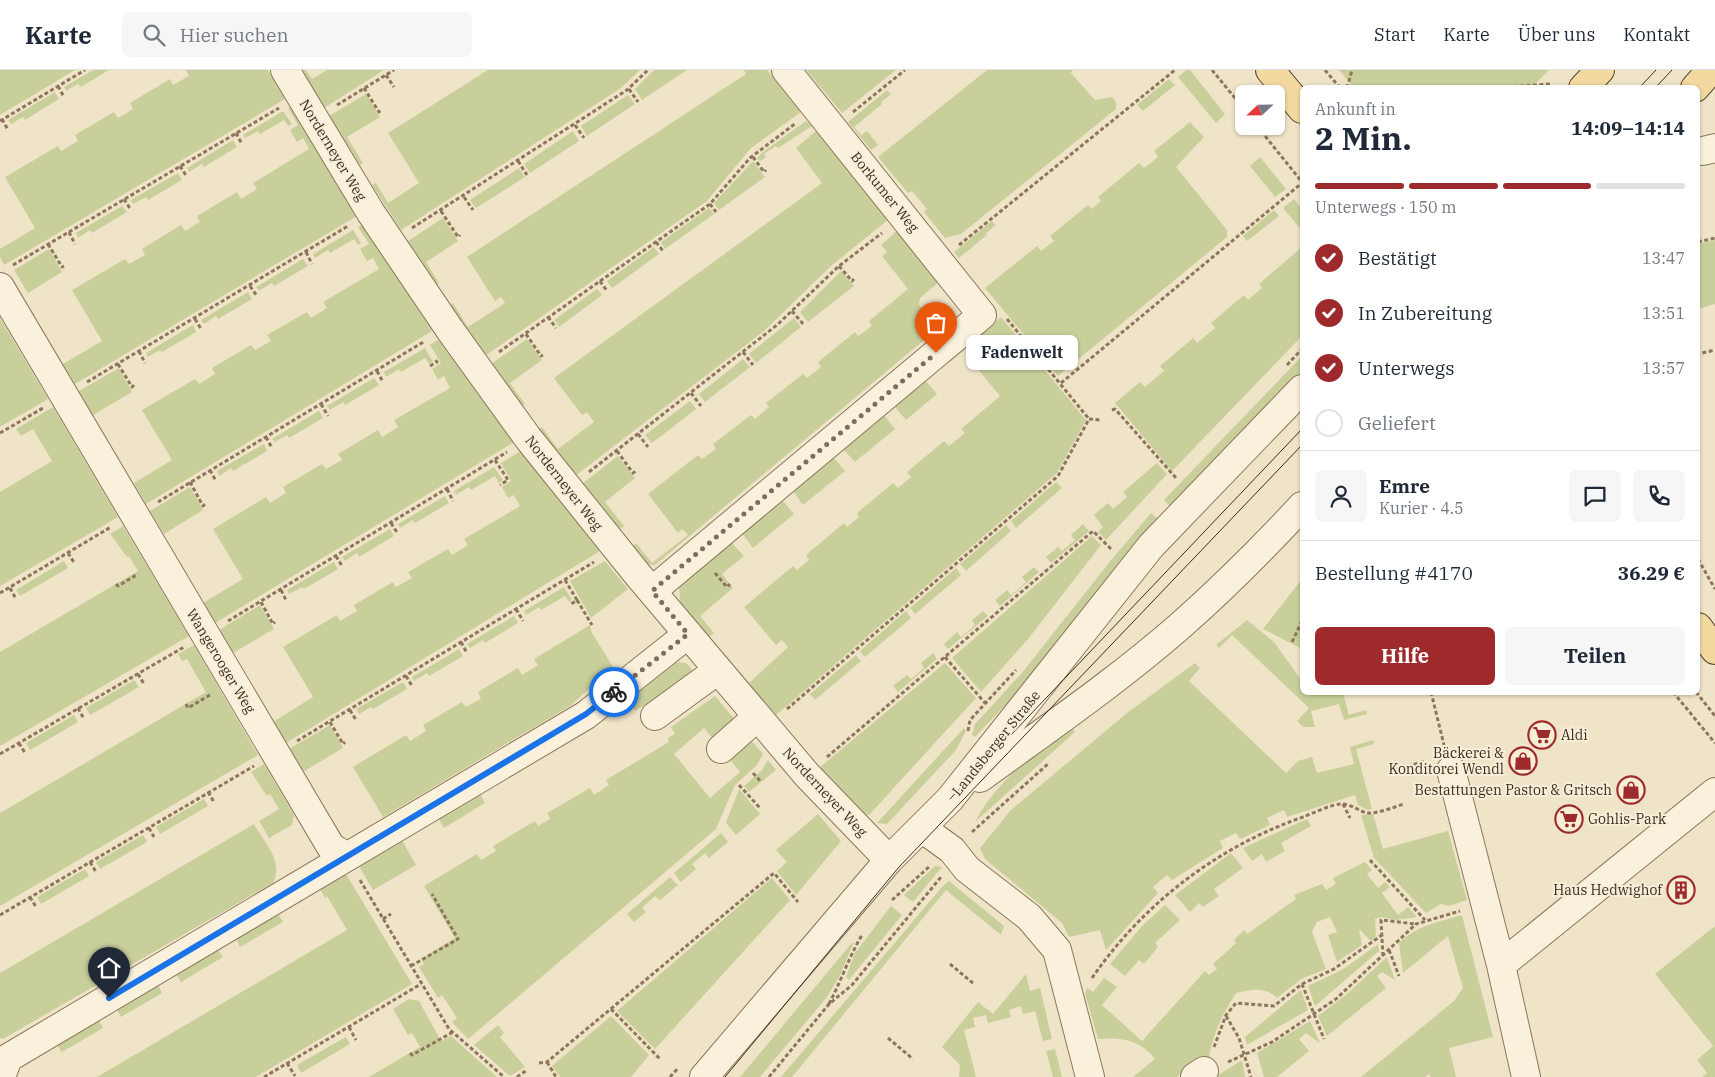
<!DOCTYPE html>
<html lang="de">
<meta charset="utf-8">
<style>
body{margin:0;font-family:"IBM Plex Serif",serif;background:#f6f6f7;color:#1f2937;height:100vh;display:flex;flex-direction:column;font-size:19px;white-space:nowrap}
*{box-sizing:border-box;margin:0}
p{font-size:16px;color:#747a83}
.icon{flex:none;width:28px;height:28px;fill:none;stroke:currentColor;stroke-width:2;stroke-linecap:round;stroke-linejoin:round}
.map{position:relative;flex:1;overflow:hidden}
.panel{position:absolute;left:1300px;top:15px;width:400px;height:610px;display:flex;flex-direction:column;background:#fff;border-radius:8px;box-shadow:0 1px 4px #0004}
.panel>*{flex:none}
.needle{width:32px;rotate:248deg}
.fabs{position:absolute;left:1235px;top:15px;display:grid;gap:10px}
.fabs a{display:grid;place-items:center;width:50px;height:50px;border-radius:8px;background:#fff;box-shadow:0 1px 4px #0004;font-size:25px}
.pin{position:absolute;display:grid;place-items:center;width:42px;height:42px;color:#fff;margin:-51px -21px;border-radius:50% 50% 50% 0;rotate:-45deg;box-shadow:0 0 5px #0007}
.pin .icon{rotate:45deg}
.courier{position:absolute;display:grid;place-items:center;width:50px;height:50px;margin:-25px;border:4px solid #1a73e8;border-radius:50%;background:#fff;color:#222;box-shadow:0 1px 6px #0007}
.bubble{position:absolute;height:35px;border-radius:8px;background:#fff;box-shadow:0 1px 4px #0004;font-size:16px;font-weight:700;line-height:35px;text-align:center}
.summary em{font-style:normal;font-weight:700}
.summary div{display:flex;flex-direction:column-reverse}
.summary{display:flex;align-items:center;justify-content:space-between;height:85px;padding:0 15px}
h1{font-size:32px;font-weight:700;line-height:38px}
.bar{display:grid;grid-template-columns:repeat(4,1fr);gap:8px 5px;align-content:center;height:60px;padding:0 15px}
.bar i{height:6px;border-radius:4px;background:#e0e1e3}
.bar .active{background:#9e2a2b}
.bar p{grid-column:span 4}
.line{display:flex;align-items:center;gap:12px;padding:0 15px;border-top:1px solid #e0e1e3}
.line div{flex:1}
.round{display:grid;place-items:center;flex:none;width:52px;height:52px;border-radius:8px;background:#f6f6f7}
ol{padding:0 15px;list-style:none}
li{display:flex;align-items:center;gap:15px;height:55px}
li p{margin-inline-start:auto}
li .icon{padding:5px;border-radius:50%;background:#9e2a2b;color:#fff;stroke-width:4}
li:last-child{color:#747a83}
li i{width:28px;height:28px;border:2px solid #e0e1e3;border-radius:50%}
.action{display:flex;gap:10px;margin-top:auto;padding:10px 15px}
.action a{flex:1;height:58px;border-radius:8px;background:#9e2a2b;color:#fff;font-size:20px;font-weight:700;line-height:58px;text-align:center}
.action a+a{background:#f6f6f7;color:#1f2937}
header{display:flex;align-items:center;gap:30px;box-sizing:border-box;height:70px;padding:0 25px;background:#fff;border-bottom:1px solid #e0e1e3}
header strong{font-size:24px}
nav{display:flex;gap:28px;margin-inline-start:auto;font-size:18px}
.search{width:350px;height:45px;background:#f6f6f7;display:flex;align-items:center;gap:12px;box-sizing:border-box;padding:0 18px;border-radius:8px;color:#747a83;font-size:19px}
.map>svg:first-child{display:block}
</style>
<header>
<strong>Karte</strong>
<div class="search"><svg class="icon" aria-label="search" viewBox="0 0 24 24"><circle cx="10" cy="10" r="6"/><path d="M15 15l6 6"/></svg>Hier suchen</div>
<nav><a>Start</a><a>Karte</a><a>Über uns</a><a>Kontakt</a></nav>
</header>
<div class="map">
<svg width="1715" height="1007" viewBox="0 0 1715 1007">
<rect width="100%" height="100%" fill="#f0e4c8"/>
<path fill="#c9cf9b" d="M0,0H75L0,45Z
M93,0H109L81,17L78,14L66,21L64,17Z
M186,0H268L285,29L4,195L0,187V179L35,158L5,107L58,76L61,81L78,71L75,65L114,42L118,48L133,39L130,33L170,9L173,15L189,6Z
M301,0H306L312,9L327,0H384L324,38Z
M488,0H640L621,18L401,160L372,115L376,113L388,133L419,113L388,63Z
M654,0H687L642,30L635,19Z
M744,0H767L801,42L751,78L707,131L485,286L450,235L453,233L468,257L505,233L501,227L495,231L467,187L746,4Z
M806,0H896L842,43Z
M987,0H1073L1071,3L1095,30L1112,27L1116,32V39L961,164L945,168L924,142L927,139L912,121L908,123L878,87Z
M1186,0H1190L1225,44L1216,53L1178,7Z
M1339,0H1549L1532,17L1354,18Z
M1169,9L1175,15L1143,41L1137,35Z
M887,20L891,24L881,32L882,34L854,57L861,65L867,61L878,75L871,80L848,52Z
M55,22L59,29L25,50L23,47L11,54L8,50Z
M366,24L380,47L347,67L363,93L360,95L329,46Z
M628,25L635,34L587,66L581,56Z
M291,37L357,146L75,314L63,294L102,271L72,220L125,189L129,194L145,185L142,179L181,155L185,161L200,152L197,146L237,122L241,129L257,119L253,113L309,79L303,68L297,72L290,60L298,55L288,38Z
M283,41L292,54L288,56L284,50L260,64L258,61L245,68L243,65Z
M806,51L812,56L778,78L776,76L764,84L766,87L760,91L757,88L763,82Z
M1190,52L1204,67L1176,97L1227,160V167L1058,306L985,218L1037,176L1041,181L1054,171L1050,166L1088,135L1092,139L1101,131L1098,127L1139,93L1144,98L1158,87L1154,81Z
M573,61L579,71L530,103L524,94Z
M816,61L889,149L831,196L764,261L575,406L539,359L542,357L558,379L594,352L587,342L582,345L554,308L822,113L796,78Z
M233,70L237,77L204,97L202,94L189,102L187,98Z
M1260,87L1286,119L1275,127L1250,96Z
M753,91L765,107L719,140L714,133Z
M519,98L525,107L476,138L470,130Z
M178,103L182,110L148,130L146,127L133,134L131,130Z
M1294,129L1302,140V161L1283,138Z
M122,136L127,142L92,163L90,160L78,168L76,163Z
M709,138L714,144L665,179L661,172Z
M1274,140L1279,146L1247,171L1243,166Z
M443,148L458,171L426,192L439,213L436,215L408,171Z
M992,151L996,155L986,163L987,165L959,188L954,182Z
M363,155L432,261L146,434L134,413L172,390L142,340L195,309L199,314L215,304L212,298L251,275L255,280L271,271L267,265L307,242L311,248L327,238L323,232L379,199L373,188L367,191L360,179L369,174L358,157Z
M353,160L361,173L358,175L354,169L330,183L328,180L315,188L313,184Z
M898,160L939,212L920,228L919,235L936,256V260L655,495C644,496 638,485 632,477L636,473L652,493L688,465L682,459L678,463L648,424L698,385L702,389L716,379L713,374L751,345L755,349L769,337L766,333L803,304L807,308L821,297L818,292L855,262L858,266L872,256L869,251L908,219L882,186L887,182L881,175Z
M1715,170V234L1698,239V174Z
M654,177L659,184L612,218L607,211Z
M1302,177V266L1172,401L1115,333L1140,312L1145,317L1164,301L1160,296L1193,268L1197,273L1215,258L1211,253L1244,225L1248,230L1262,218L1259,214Z
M49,179L62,202L28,223L14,200Z
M303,189L308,196L274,216L272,213L259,221L256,217Z
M841,201L854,216L808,252L800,242Z
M597,219L602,225L559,257L554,250Z
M248,222L252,229L218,249L216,246L204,254L201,250Z
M1001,247L1086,350L1057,403L775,646L748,614L788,577L782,570L776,575L744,537L793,496L797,500L809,490L806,485L844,453L847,457L859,447L857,443L893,413L898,418L911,407L907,402L944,371L949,376L965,363L961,359L1000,326L971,291L976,287L968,277L951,291L949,289Z
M0,248L48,329L0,357Z
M794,248L801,257L756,293L749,284Z
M193,255L196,262L162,282L160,280L148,287L146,283Z
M439,269L514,372L215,553L203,533L243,509L213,459L266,427L270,433L286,423L283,417L322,394L326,399L342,390L338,384L378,360L382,367L398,357L394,350L450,318L444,306L438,310L432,299L441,293L430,275Z
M527,269L542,290L510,313L525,334L522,336L491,294Z
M425,278L433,292L429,294L425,288L401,302L399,299L386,307L384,302Z
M1302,286V300L1170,436L1164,430Z
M743,289L750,297L705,332L699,324Z
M119,298L132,322L93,345L79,321Z
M374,308L379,315L345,335L343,332L330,340L327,336Z
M925,310L937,324L906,350L894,336Z
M690,331L696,339L652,373L645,365Z
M53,337L118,447L0,516V422L52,391L33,359L21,366L16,359Z
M319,341L323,348L289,368L287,365L275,372L272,369Z
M884,345L895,359L855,392L843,379Z
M264,374L267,381L233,401L231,398L219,406L217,401Z
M521,381L600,481L286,673L273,652L313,627L283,577L337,545L340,551L357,541L354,535L393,512L396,517L412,508L408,502L448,479L452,485L468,475L464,469L520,436L514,425L508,428L502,417L511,411L501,393Z
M618,386L635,408L605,432L624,456L619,460L582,414Z
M833,387L845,401L803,435L793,421Z
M1157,393L1167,404L1106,470L1098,462L1103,457L1094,445L1108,433L1113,439L1127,427L1123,422Z
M494,397L503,410L499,413L495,406L471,420L469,417L456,425L454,421Z
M1056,412L1062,418L1016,458L1011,451Z
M190,417L203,440L164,464L150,441Z
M445,426L449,433L415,453L413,450L400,458L398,454Z
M782,430L794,444L753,478L742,463Z
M1151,443L1158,449L1028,611L975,667L972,665L975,654L1021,604L1112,489Z
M1083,454L1089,461L1051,493L1046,487L1058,477L1062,481L1075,470L1071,465Z
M1006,455L1011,461L966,501L960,494Z
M123,456L189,566L0,676V582L138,501L129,486L127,487L110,464Z
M390,459L394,466L359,487L357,483L345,491L342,487Z
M1092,466L1101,475L1028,569L981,622L952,588Z
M731,472L744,486L722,504L733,518L700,546L714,563L709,567L680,532L679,517Z
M64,491L68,498L20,526L16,520Z
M605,491L628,519L591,548L570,511Z
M334,492L338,499L304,519L302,517L289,524L287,520Z
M1034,497L1039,502L1000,536L995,530L1007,520L1011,525L1026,512L1022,507Z
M956,498L961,505L915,544L910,538Z
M1302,509V579L1263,559Z
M564,517L572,530L569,532L565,526L541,540L539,537L526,545L524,541Z
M260,535L274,559L233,583L219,560Z
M906,541L911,548L865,587L860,581Z
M983,541L988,546L948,579L944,574L957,562L961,567L975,555L972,550Z
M514,546L518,553L485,573L483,570L470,578L467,574Z
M1247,550L1274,572L1302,611V622L1343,623L1349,645L1366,640L1367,644L1344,650L1339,634L1311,641L1315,657H1303L1297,651L1309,638L1232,565L1219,578L1216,575Z
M590,555L591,561L613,597L570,636L383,747L353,697L406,665L410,671L426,661L423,655L462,632L466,637L481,629L478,622L518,598L522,605L538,595L534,589Z
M194,575L258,685L0,836V743L206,622L187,589L182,591L178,584Z
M459,579L463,586L429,606L427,603L414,611L412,607Z
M933,583L937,589L898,622L893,616L907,605L911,609L924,598L921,593Z
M856,585L861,591L815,630L810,624Z
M677,592L686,593L698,606L651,640L647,634L635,641L628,631Z
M945,593L976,628L869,745H863L819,698Z
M1195,593L1200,598L1189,611L1286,703L1298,691L1312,687L1317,703L1354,694L1350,677L1373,670L1374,674L1356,679L1372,739L1368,740L1358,735L1355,725L1287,747L1284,740L1267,748L1270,755L1240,769L1236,763L1220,771L1223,778L1172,810L1167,805L1153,817L1158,823L1106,880L1100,860L1069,867L1062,853L985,789L980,778L1011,740L1127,643Z
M134,610L139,617L90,645L86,638Z
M403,612L407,619L373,639L371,637L359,644L356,639Z
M715,626L736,651L714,670L704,658L674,684L710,728L740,702L728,687L750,669L763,684L757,695L735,715L716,759L468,969L452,952L457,948L442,925L438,928L419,897L424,894L421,889L455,868L424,816L477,784L481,790L496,781L493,776L535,751L538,756L550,749L547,743L590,718L594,725L609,715L606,710L669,672L668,668L675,664L671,657Z
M74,645L78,652L30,680L26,673Z
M1069,654L1075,662L975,752C995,712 1036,683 1069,654Z
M330,655L343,678L303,702L289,679Z
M964,658L966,661L956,680L887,754L877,753Z
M768,690L776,700L749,722L744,716L762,700Z
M264,694L294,745L292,755L269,768L259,751L279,739L270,724L267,726L251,702Z
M739,719L760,744L736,765L726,753Z
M480,724L485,733L444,758L439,749Z
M204,729L208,736L160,764L156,757Z
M818,744L841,771L796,825L777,801L787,792L776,780Z
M1373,744L1383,779L1448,761L1467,830L1449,836L1441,834L1426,843L1374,788L1361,745Z
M1307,749L1311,756L1281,773L1285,781L1266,792L1262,784L1252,791L1243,778Z
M254,754C265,773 284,792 273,813L3,969L0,968V903Z
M721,763L728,772L709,788L705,783L692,794L696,799L681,812L674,803Z
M143,765L147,772L100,799L96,792Z
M402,770L416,795L373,820L359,796Z
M1231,783L1243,798L1214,819L1219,826L1203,837L1199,833L1190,842L1175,825Z
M1365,792L1372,800L1367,804L1378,818L1385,812L1390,817L1382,823L1398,845L1408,837L1417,847L1396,850L1381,847L1375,849L1376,866L1371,871L1359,859L1362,875L1337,892L1328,865L1337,862L1330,847L1317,852L1312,862L1326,899L1301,909L1277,928C1265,916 1251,920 1236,923C1223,944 1211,966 1209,991L1199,990L1177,1007H1133L1155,989C1141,970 1120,967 1098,969L1085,924L1087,918L1093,922L1104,908L1117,917L1102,935L1142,971L1205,901L1209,905L1217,899L1213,894L1236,873L1234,870L1244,860L1247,864L1296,829L1294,825L1322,814L1326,820L1336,814L1333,808Z
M935,796L942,797L913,832L904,825Z
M85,799L89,806L41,834L37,827Z
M346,804L412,914L256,1007H97L347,860L327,826L325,828L320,819Z
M670,807L678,815L660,830L655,826L642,838L646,842L634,852L627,844Z
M772,808L790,830L655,979L617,941Z
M949,811L1004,856L1001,865L946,820L792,1007H781L942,817Z
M1165,835L1180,850L1155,873L1158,877L1144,894L1139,890L1125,906L1110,894L1143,855Z
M891,836L902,845L849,910L846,907L855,883Z
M278,844L283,852L240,877L236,869Z
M1462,845L1493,967L1449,978L1456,1007H1431L1429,1004L1425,1007H1361L1454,931L1463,918L1448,866L1403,903L1399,873C1417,855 1439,852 1462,845Z
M1715,856V1007H1702L1707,1003L1697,990L1713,976L1655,904Z
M854,872L840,905L827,927L760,1007H740L851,874Z
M1378,874L1379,881L1315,936L1308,916L1342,900Z
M218,880L223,887L181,912L176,904Z
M1387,887L1395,910L1382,902L1377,906L1386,918L1327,966L1318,946L1347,924Z
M1026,904L1030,921L1040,918L1052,969L1043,971L1035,941L1023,944L1021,936L1009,940L1011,947L988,953L986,945L973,948L975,957L964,960L976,1007H959L960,995L942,977L978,932L993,944Z
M158,915L162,923L121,947L117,940Z
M1301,920L1308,940L1247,975L1245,967Z
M409,929L419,931L441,971L451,966L497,1007H369L420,977L412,963L408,965L393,939Z
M611,946L649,985L631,1007H560L552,996Z
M99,950L103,958L62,982L57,975Z
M1310,951L1320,973L1306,963L1299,969L1309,981L1277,1007H1264L1257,983Z
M498,955L504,963L500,967L525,997L510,1006L474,975Z
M346,967L350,974L301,1003L297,995Z
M1055,979L1062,1007H1053L1046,981Z
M1242,990L1245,1007H1215Z"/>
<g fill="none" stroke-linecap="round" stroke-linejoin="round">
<g stroke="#8d765c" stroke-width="30">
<path id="minor" d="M285,0L371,143L450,260L528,368L638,505L807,705L889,790
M1703,81L1715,78
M0,217L331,777L346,786
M652,521L982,245L786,0
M655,646L718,600
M721,679L757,647
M1451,700L1501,895
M980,708C1047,659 1117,611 1180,556C1223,518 1263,478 1302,436
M923,759L952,780L967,799L1029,847L1057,880L1090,1007
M1,1007L8,988L586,645L688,564
M704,1007L889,790L950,729L1151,476L1302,319
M1195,1007L1204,1001
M1526,1007L1501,895L1715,722"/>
</g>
<g stroke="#5b4430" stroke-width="30">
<path id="major" d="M1270,0L1302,39
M1583,18L1600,0
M1695,18L1711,0
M1698,557L1715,580"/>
</g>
<path stroke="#8d765c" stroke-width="3" stroke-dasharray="4 2.5" stroke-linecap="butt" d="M1212,0L1244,39
M1325,0L1340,18
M386,5L394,17
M58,16L64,27
M364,18L379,42L381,40
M1347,18L1352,0
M1494,18L1550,14
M629,19L638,32
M337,35L394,0
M853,42L905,0
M2,49L8,60
M0,51L85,0
M575,55L584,68
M1257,56L1302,112
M236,63L242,74
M753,87L764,102L766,100
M518,91L527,105
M180,96L187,107
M464,127L473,140
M124,129L131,140
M710,134L716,142
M441,141L458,167L460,165
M412,158L627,20L648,0
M69,162L75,174
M656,172L663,181
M1698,172L1715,168
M48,174L62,197L64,196
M959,175L1175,0
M306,182L312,194
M13,195L279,38
M839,196L852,211L854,209
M600,211L607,221
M250,216L257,226
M792,241L804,255
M548,247L556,258
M195,249L201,259
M1007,249L1089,349
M526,264L541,286L543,285
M139,281L145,293
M499,282L710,134L750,88L796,53
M743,282L753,295
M1698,282V284L1715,280
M118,294L132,317L134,315
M1287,295L1302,279
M430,296L437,292L435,289
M377,301L383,312
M87,312L348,156
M1061,313L1302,113
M691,323L701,336
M321,334L328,346
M1112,340L1115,339L1177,409
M1089,349L1100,350
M0,363L43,338
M638,364L648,377
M266,367L272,378
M617,381L633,403L636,401
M495,390L508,410L500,415
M210,400L216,411
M589,402L777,255L839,196L882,163
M190,412L203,436L205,434
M447,419L453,431
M158,432L425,271
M391,453L398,464
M68,483L75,494
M336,486L342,496
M1698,489L1715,519
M715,503L727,517L730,514
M565,510L577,530L570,535
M116,514L118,516L138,504
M10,518L16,529
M281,520L286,530
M0,523L111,457
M577,530L592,555
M261,532L273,554L275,552
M516,539L523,551
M228,551L507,382
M461,572L467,583
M1292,572L1302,551
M945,587L985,633
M138,604L144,614
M406,606L412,616
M1431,622L1444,675
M1673,622L1715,673
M1696,622L1715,646
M186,634L188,638L210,625
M78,638L84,649
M787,639L1058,406L1089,349
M350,640L356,650
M330,652L343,674L345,672
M968,661L970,650L1016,600
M297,671L594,492
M19,673L25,683
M0,684L184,577
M827,687L1093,461L1111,479
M1395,700L1426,691
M753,703L761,712
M739,715L760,738L761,737
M208,722L214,732
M1343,734L1350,748
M149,758L154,767
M972,762L1049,693
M1370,790L1425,850
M90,792L96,802
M360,810L449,959L504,1007
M30,827L36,837
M892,830L930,796
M0,845L254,696
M383,849L391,844
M1389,880L1399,906
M1383,886L1381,850L1415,854
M950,894L974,914
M411,896L458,869L432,824
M1092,908C1144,833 1217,777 1303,747C1314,743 1331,734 1342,734C1351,734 1359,741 1367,743C1377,744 1394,737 1404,734
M1302,914L1324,969
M829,934C841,911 849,887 862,865
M611,939L660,989
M1226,946L1239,968L1251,1007
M349,957L356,970
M888,968L913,989
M1214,977L1226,945L1236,933L1274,936L1302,914L1334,899L1382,865
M410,983L412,985L453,962
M547,992L556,1007
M1228,992L1272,972L1336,929L1416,854L1460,841
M287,993L295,1006
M539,993L547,992L774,803L798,832
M264,1007L421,914
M517,1007L527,1000
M670,1007L678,998
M769,1007L829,934L852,915L941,807"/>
<use href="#minor" stroke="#faf1dc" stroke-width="28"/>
<use href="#major" stroke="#f3d9a0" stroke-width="28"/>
<path stroke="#3d2e20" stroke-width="1" d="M1639,18L1656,0
M1655,18L1672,0
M950,729L1302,359
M725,1007L899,797L1302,375"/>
</g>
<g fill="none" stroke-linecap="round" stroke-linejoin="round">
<path stroke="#7c6e5b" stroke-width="5" stroke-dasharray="0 9" d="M614,622L688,564L652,521L936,283"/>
<path stroke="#1a73e8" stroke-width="6" d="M109,928L586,644L614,622"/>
</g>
<defs>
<g id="supermarket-ring" transform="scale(1.4375)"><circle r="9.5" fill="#f7eed8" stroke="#9e2a2b" stroke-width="1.5"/><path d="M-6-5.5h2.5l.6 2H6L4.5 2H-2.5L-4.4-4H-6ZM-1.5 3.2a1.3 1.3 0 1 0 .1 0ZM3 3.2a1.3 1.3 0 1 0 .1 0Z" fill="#9e2a2b"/></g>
<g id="shop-ring" transform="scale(1.4375)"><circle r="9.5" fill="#f7eed8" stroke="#9e2a2b" stroke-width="1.5"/><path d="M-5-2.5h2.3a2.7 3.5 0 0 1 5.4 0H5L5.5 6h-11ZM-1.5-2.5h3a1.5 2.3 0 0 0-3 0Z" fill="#9e2a2b"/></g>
<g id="building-ring" transform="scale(1.4375)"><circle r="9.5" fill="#f7eed8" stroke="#9e2a2b" stroke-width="1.5"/><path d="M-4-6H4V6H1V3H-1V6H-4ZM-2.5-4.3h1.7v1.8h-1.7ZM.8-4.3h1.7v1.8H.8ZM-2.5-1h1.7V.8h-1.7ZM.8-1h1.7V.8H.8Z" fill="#9e2a2b"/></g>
</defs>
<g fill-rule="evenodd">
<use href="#supermarket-ring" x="1542" y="665"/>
<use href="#shop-ring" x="1523" y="691"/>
<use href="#shop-ring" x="1631" y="720"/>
<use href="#supermarket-ring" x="1569" y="749"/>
<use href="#building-ring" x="1681" y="820"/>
</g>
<g text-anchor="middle" stroke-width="4" stroke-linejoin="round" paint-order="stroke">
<g font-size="14" fill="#3d2e20" stroke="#f7eed8">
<text transform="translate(333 80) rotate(59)" y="5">Norderneyer Weg</text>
<text transform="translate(885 122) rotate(51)" y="5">Borkumer Weg</text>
<text transform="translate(564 413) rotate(52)" y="5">Norderneyer Weg</text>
<text transform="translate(221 591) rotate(59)" y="5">Wangerooger Weg</text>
<text transform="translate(996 673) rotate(-51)" y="5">Landsberger Straße</text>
<text transform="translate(825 722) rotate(47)" y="5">Norderneyer Weg</text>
</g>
<g font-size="14" fill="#3d2e20" stroke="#f7eed8" text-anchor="end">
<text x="1561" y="670" text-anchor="start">Aldi</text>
<text x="1504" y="688">Bäckerei &amp;<tspan x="1504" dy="16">Konditorei Wendl</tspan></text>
<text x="1612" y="725">Bestattungen Pastor &amp; Gritsch</text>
<text x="1588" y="754" text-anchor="start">Gohlis-Park</text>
<text x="1662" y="825">Haus Hedwighof</text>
</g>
</g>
</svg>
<div class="fabs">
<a><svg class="needle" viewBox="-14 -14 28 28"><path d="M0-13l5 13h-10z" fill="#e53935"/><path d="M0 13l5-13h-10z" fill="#747a83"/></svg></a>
</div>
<div class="pin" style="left:936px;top:283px;background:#ea580c"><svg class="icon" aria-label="bag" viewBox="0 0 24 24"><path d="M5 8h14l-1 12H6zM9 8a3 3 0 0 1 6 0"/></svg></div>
<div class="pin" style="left:109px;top:928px;background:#1f2937"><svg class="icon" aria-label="home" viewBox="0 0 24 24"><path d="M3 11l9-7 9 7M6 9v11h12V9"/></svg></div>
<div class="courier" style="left:614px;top:622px"><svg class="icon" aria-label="bike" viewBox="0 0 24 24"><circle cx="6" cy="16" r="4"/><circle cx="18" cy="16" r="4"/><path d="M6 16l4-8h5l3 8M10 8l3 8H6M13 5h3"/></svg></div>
<div class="bubble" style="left:966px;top:265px;width:112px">Fadenwelt</div>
<section class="panel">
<div class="summary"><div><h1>2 Min.</h1><p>Ankunft in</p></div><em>14:09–14:14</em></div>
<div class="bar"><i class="active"></i><i class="active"></i><i class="active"></i><i></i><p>Unterwegs · 150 m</p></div>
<ol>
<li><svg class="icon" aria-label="check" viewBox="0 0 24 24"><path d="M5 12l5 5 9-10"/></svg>Bestätigt<p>13:47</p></li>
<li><svg class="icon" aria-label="check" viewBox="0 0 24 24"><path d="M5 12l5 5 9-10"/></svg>In Zubereitung<p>13:51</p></li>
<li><svg class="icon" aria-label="check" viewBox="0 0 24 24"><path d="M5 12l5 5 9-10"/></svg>Unterwegs<p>13:57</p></li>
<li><i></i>Geliefert</li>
</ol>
<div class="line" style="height:90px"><a class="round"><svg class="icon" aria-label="person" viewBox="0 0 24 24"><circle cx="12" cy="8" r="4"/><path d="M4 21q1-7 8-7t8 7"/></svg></a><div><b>Emre</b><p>Kurier · 4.5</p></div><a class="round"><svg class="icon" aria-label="chat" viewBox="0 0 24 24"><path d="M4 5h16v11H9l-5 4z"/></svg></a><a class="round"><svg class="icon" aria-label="phone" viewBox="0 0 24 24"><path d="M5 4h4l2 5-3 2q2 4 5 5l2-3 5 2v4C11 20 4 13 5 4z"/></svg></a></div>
<div class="line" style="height:65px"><div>Bestellung #4170</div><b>36.29 €</b></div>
<div class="action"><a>Hilfe</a><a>Teilen</a></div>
</section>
</div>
